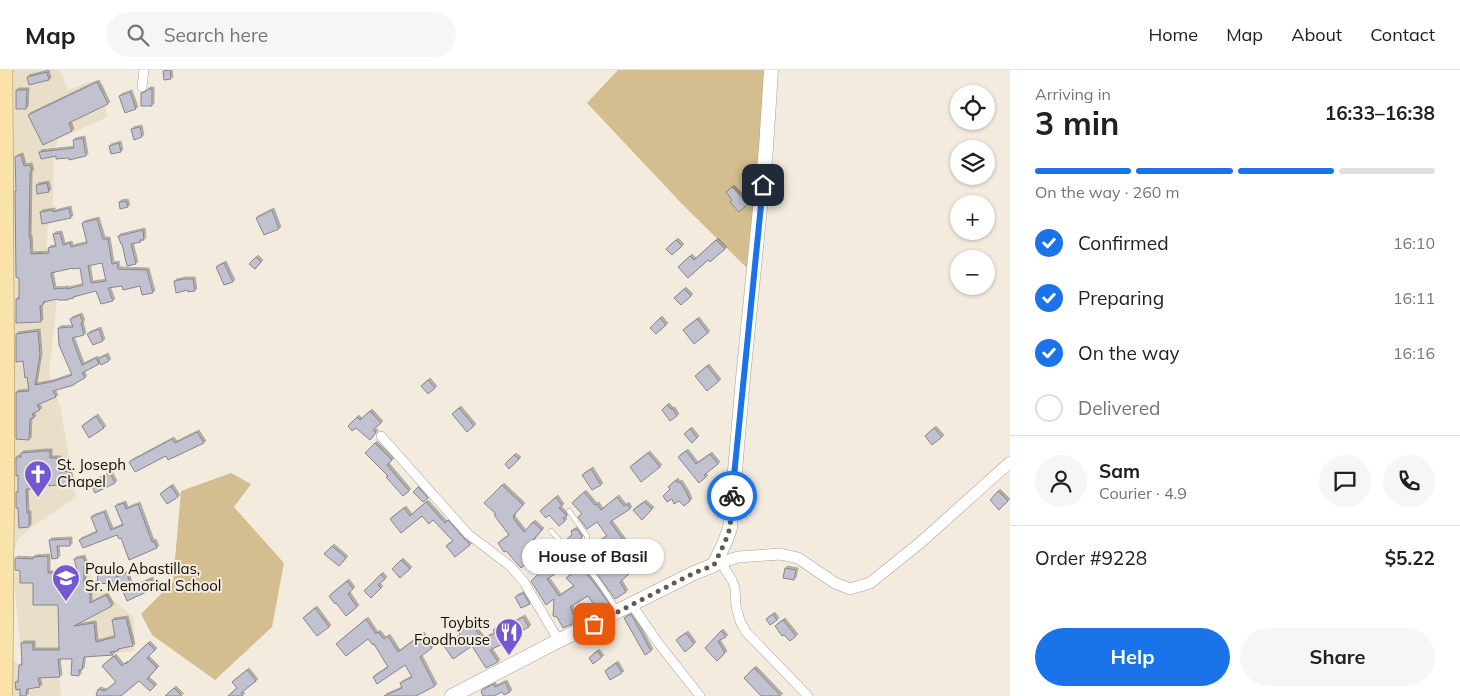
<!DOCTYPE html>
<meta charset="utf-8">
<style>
body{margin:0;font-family:Mulish,sans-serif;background:#f6f6f6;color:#202124;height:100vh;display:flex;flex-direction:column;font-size:19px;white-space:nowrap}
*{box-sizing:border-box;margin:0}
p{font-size:16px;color:#757577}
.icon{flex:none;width:28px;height:28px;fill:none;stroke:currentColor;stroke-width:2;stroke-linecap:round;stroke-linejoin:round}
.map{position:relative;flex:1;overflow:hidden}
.panel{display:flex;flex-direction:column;background:#fff;width:450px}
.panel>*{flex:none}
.controls{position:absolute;left:950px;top:15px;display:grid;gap:10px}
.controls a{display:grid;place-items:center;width:45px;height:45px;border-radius:50%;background:#fff;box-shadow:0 1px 4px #0004;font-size:25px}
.pin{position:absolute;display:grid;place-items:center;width:42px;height:42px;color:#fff;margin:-21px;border-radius:10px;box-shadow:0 2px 8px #0006}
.courier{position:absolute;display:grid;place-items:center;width:50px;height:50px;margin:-25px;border:4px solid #1a73e8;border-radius:50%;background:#fff;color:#222;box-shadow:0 1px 6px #0007}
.bubble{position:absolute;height:35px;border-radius:18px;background:#fff;box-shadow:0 1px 4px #0004;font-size:16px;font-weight:700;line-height:35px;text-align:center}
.overview em{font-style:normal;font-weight:700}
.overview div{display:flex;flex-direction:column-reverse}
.overview{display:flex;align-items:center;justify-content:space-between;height:85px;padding:0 25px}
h1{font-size:32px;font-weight:700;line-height:38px}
.bar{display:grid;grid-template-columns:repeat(4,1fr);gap:8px 5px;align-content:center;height:60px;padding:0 25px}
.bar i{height:6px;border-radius:4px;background:#e0e0e0}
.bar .selected{background:#1a73e8}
.bar p{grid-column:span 4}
.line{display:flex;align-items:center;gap:12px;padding:0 25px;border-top:1px solid #e0e0e0}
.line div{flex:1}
.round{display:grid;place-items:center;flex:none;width:52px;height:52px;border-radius:26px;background:#f6f6f6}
ol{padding:0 25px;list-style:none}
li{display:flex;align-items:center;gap:15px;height:55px}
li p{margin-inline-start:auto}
li .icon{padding:5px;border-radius:50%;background:#1a73e8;color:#fff;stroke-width:4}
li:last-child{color:#757577}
li i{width:28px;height:28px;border:2px solid #e0e0e0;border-radius:50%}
.primary-button{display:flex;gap:10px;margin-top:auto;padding:10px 25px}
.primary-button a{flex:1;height:58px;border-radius:30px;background:#1a73e8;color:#fff;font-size:20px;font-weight:700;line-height:58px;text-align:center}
.primary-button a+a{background:#f6f6f6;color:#202124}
header{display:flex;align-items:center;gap:30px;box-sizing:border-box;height:70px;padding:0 25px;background:#fff;border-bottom:1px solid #e0e0e0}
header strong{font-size:24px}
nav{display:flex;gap:28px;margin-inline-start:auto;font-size:18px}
.search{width:350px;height:45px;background:#f6f6f6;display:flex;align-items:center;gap:12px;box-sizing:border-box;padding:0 18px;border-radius:28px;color:#757577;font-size:19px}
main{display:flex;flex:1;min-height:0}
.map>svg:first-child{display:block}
</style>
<header>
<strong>Map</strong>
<div class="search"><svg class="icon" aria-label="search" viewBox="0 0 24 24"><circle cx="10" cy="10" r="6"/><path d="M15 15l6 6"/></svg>Search here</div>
<nav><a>Home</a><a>Map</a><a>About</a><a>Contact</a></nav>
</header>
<main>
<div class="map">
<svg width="1010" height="626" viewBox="0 0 1010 626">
<defs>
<filter id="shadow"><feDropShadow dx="2" dy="-2" stdDeviation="0" flood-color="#0004"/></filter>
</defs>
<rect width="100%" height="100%" fill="#f3ecde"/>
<path fill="#e9dfc9" d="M5,0H60L68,20L88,12L97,11L104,15L107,47L58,70L54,82L53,139L55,152L48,154L47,176L49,198L57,229L49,304L61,340L76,427L32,457L18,469L12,486Z
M87,499L97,515L134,548L135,581L57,590L22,592L13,502Z
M7,588L22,596L56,594L62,626H6Z"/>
<path fill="#d4be8f" d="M618,0H771L754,198L746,197L683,135L587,33Z
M231,403L251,414L234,437L284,493L272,557L215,610L152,565L141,544L173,512L181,421Z"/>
<path fill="#c2c1d0" stroke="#858491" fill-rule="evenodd" filter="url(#shadow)" d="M170,0L171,9L164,10L163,1Z
M47,2L49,10L29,15L27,7Z
M97,12L108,34L69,53L72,61L43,75L28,45Z
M148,19H152V36H141V23L145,22Z
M16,20H27L26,39H16Z
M130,22L136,39L125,43L119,26Z
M140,57L142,67L134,70L131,59Z
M83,68L86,86L69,90V88L56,89V86L41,89L39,82L74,78L73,70Z
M119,73L121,82L111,84L109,76Z
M21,85L24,96L30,95L32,102H30V107L29,167H30L31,184L49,183L48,178L56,176L53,164L60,163L63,175L70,173L71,177L87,173L82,153L97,149L103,169H108L112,194L117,193L118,199L147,200L153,223L142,225L140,216L123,220L122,216L108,218L113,231L101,234L96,221L73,227L74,228L68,229V230H58V229L43,232V235L40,236L41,252L16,253V229H19V208L16,207L15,121H16L15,87ZM102,193L106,211L91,213L88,196ZM73,198V199L80,198L83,215L67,219V218L54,219L51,203Z
M47,113L49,122L37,124L36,115Z
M732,117L748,134L739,142L730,132L732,130L726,122Z
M126,131L128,137L120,139L119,132Z
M69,138L71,148L42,154L40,142L53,140V142Z
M272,140L279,159L264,165L256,148Z
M143,160L144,170H140L141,172L131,174L136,194L127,196L122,174H121L118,166Z
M676,170L682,176L672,185L666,179Z
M716,170L725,179L710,192L708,190L688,208L678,197L690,186L694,190Z
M256,187L261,192L255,199L249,194Z
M224,193L233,212L224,215L216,197Z
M184,209H193L195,221L188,222V220L176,223L174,211Z
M684,219L691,226L681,235L674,228Z
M80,245L83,252L81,253L84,265L72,268L82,295L96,288L99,294L82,303L85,308L74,314V315L53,321L56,327L37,335L40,340L32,344L34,348L30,349L29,370L16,369V322L29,321L27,307L25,308L23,291L16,292V264L38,261L40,285L35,315L51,312L72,305L59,275L58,258L73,257L70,249Z
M660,248L666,255L656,264L650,258Z
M697,249L708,263L694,274L683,260Z
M99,259L103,271L93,275L87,264Z
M106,285L109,291L101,295L98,289Z
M707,296L719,311L707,321L695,306Z
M428,310L435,318L428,324L421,316Z
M667,335L672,340L673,339L677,346L670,351L662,340Z
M459,338L474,356L467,362L452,344Z
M370,341L381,353L373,360L376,362L370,370L356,358L352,361L348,356L357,347L360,350Z
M96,346L104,358L89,368L82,356Z
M934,358L942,367L932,375L925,366Z
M690,359L697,368L692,373L684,364Z
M197,362L204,373L168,390L166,386L135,402L129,392L172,369L175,373Z
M375,373L392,390L387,395L409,421L403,426L386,407L388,406L365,383Z
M44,381H50V388H59V402L69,401L72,413L49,416L48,399H41V394L28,395L27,396L28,409H30L31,419H26L27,443H29V457L19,458L18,438H16V422H18V405L16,406V387H21V383Z
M686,381L696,394L710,384L718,394L704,405L706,407L699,413L678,387Z
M648,383L660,397L641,412L630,397Z
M514,385L519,389L509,399L505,394Z
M591,399L601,415L592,420L582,405Z
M110,403L115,413L95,423L90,413Z
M676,410L678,413L680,412L687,423L690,431L684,436L679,431L674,434L672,429L667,432L663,426L670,419L668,417Z
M502,415L523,435L513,446L514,447L513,448L524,462L533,452L542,460L533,470L540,477L537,480L541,478L548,486L537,495L532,489L521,498L506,481L504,482L498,473L509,465L494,445L496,444L484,433Z
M171,416L178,427L167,434L160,424Z
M418,417L428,428L423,432L413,422Z
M998,421L1008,431L999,440L990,430Z
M584,422L595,435L597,434L601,440L617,427L624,436L627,434L630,439L610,452L640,493L628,502L629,504L620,512L626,522L615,529L595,501L580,486L587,479L607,466L597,452L587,459L578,447L582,444L572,433Z
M556,427L562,436L559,438L567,446L563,448L565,451L559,456L549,445L546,448L540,441Z
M426,432L445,453L448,450L470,475L455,487L446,476L453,471L433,450L429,454L422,446L401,463L390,449L404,438L410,446Z
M644,432L652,439L642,450L633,440Z
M124,433L126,439L138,434L152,472L154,471L157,478L129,490L121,468L119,469L117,465L83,478L79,470L97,462L91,447L104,442L111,460L123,455L115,436Z
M577,459L582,467L579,470L581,473L575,479L567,469L572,465L571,461Z
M70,469V476H57L58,488L52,489L49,470Z
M332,476L346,488L339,496L324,484Z
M48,486V503H78L74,489L83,487L86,496H84V514H90V533L106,525L112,536L74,556L94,553L96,572L115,567L112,550L126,548L133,576L118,579V581L110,582L113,585L84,587L82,600H79V606L71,605L72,589H58L60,607L38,608L40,617L27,619L26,626H20V619L16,620L15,612H18L19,595H22L21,573H33V580H59L58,535H33V513H20V501L15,500V488L33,489V487Z
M401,490L410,499L400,508L392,499Z
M546,497L551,499L555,504L547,509L559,526L574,516L566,508L581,497L594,513L610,535L598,541L588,526L570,537L572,539L571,540L577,552L563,558L557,547L553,546L554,529L546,535L531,511Z
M785,498L796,500L794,510L783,508Z
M98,503L108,504V506L115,504L116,507L127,503L131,518L151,509L155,518L127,531L121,517L126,515L97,513Z
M381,504L385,509L378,515L381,518L371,528L364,521Z
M347,511L353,519L348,524L357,537L346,546L336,533L335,534L329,526Z
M523,523L530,534L521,538L515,527Z
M315,538L329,557L317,566L303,548Z
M631,544L651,581L645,585L624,548Z
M773,544L777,550L770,555L766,549Z
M523,547L529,557L512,566L513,569L490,580L498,592L486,598L472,576L453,589L444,576L460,565L458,561L469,552L483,569L495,563L493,560L505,553L506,556Z
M366,549L376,564L378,562L384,569L388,566L398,582L422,564L432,578L420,587L435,616L416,626H384L402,618L400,613L412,607L405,595L377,614L373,607L388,597L374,574L373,575L368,569L346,586L336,574Z
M783,550L796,566L790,571L784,565L782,566L775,556Z
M721,561L726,567L718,571L725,583L717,591L705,578Z
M686,563L694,574L685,582L676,570Z
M148,573L155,580L147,588L157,598L147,609L155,616L150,621L139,611L121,626H96L98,619L105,621L116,612L102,596L114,586L122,596L125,593L126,594Z
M597,581L602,587L593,594L589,588Z
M616,593L622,603L610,610L605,601Z
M754,598L781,626H761L744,608Z
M247,600L256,611L241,623L243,626H228L237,618L232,612Z
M505,612L510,622L504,625L502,622L494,626H483L481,621L484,619L493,614L495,617Z
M174,618L182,626H165Z"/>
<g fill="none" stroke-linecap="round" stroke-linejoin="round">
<g stroke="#a7a193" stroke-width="5.5">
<path id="service" d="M569,441L587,466V473L574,486C592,499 604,520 617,539
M551,461L574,486"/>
</g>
<g stroke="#a7a193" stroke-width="10">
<path id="minor" d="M142,17L144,0
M381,366L468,464L510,496L524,512L559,571
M721,493L732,510L735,518L736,536L740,551L746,562L808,626
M632,535L659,574L700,626"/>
</g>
<g stroke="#a7a193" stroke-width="12">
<path id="tertiary" d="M714,495L738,487L780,484L798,488L835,513L850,519L870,513L921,472L1010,392"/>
</g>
<g stroke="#a7a193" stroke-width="15">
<path id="secondary" d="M452,626L554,573L694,503L714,495L725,472L730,458L743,308L766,78L771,0"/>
</g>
<g stroke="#a68b4e" stroke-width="16">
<path id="primary" d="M5,0L7,369L5,626"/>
</g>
<use href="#service" stroke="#fff" stroke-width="4.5"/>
<use href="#minor" stroke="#fff" stroke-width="9"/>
<use href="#tertiary" stroke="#fff" stroke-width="11"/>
<use href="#secondary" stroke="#fff" stroke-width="14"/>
<use href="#primary" stroke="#fae2ab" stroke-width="15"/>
</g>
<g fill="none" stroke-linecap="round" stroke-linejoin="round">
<path stroke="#5f5c54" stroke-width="5" stroke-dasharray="0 9" d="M594,554L694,503L714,495L725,472L730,458L732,426"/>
<path stroke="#1a73e8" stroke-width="6" d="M732,426L763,115"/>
</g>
<defs>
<g id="church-pin" transform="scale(1.4375)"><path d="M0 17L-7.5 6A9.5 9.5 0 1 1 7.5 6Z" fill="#7358d2" stroke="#f3ecde"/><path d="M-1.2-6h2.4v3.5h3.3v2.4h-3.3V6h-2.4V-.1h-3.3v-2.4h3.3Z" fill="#fff"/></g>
<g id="school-pin" transform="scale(1.4375)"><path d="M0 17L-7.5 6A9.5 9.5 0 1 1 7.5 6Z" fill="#7358d2" stroke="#f3ecde"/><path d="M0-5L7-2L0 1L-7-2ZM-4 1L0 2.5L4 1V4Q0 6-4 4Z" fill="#fff"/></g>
<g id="restaurant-pin" transform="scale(1.4375)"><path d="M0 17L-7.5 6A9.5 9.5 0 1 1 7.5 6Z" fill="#7358d2" stroke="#f3ecde"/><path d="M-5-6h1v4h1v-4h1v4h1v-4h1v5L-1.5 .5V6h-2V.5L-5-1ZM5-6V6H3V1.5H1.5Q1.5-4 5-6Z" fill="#fff"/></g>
</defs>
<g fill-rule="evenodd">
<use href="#church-pin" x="38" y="404"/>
<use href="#school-pin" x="66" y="508"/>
<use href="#restaurant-pin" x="509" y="562"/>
</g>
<g text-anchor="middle" stroke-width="4" stroke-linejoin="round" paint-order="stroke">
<g font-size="15" fill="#100e09" stroke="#f3ecde" text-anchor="start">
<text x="57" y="400">St. Joseph<tspan x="57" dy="17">Chapel</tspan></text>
<text x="85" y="504">Paulo Abastillas,<tspan x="85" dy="17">Sr. Memorial School</tspan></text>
<text x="490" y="558" text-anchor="end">Toybits<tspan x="490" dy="17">Foodhouse</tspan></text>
</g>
</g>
</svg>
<div class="controls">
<a><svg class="icon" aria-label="locate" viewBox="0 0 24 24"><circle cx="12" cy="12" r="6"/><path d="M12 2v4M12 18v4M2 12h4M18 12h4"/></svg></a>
<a><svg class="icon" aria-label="layers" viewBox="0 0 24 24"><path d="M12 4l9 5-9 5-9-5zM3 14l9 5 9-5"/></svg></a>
<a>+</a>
<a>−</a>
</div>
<div class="pin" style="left:594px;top:554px;background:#ea580c"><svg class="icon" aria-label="bag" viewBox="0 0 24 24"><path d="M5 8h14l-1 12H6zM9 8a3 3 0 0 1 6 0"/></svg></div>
<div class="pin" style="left:763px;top:115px;background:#1f2937"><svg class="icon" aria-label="home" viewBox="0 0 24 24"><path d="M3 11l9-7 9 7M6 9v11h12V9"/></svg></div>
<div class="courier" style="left:732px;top:426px"><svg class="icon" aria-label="bike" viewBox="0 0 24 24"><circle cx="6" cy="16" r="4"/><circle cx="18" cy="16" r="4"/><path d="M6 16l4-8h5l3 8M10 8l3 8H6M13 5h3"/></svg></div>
<div class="bubble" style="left:522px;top:469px;width:142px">House of Basil</div>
</div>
<section class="panel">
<div class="overview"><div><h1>3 min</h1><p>Arriving in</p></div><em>16:33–16:38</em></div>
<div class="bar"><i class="selected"></i><i class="selected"></i><i class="selected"></i><i></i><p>On the way · 260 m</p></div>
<ol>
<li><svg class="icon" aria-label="check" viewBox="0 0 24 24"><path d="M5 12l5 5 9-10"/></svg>Confirmed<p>16:10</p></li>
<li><svg class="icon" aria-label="check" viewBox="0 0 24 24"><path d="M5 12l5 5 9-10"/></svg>Preparing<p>16:11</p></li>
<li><svg class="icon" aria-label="check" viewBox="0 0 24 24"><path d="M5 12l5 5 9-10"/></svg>On the way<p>16:16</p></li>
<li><i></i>Delivered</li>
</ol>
<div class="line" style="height:90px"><a class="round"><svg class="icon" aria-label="person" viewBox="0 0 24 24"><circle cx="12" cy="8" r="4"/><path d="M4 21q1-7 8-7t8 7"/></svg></a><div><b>Sam</b><p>Courier · 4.9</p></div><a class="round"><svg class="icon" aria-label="chat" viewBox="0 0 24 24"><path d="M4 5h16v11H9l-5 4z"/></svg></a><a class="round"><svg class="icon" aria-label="phone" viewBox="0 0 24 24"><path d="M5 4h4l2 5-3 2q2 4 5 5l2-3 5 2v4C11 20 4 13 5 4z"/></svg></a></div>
<div class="line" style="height:65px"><div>Order #9228</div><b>$5.22</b></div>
<div class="primary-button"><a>Help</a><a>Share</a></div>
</section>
</main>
